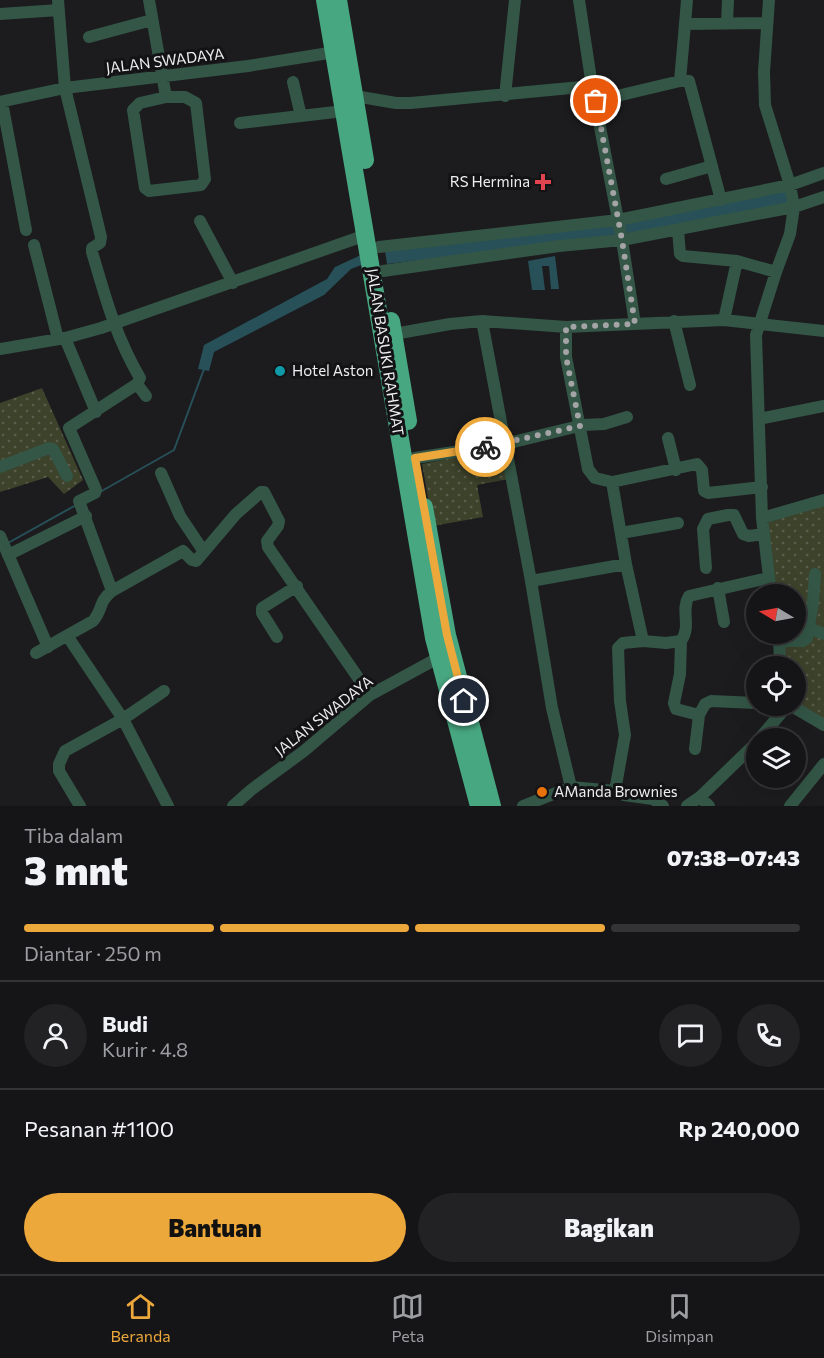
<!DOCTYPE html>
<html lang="id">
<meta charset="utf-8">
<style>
body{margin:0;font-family:Commissioner,sans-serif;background:#222123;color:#f1f3f6;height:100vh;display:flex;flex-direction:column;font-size:22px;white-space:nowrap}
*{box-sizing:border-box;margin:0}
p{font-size:20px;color:#9d9ea1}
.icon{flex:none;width:33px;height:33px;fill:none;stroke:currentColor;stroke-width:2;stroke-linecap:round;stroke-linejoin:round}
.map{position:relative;height:806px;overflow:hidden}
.drawer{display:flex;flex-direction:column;background:#151416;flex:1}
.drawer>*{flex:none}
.needle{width:39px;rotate:280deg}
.fabs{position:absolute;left:746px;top:584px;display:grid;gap:12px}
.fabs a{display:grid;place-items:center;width:60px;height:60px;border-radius:50%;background:#151416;box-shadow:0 6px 24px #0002,0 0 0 2px #343335;font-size:30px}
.pin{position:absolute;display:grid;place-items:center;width:51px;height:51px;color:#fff;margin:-26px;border:3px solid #fff;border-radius:50%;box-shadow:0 2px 6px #0007}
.courier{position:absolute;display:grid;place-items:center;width:60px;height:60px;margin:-30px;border:4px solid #eda83c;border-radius:50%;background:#fff;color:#222;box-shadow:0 2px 8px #0007}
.summary em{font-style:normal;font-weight:800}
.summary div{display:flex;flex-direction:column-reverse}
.summary{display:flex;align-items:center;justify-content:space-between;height:102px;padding:0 24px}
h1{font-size:39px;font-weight:800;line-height:45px}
.bar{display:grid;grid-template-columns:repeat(4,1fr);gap:9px 6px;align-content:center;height:72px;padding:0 24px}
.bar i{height:8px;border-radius:4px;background:#343335}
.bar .selected{background:#eda83c}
.bar p{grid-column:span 4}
.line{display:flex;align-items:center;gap:15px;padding:0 24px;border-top:2px solid #343335}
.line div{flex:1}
.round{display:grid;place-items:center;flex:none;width:63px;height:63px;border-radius:32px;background:#222123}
.primary-button{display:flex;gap:12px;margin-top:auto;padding:12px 24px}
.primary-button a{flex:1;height:69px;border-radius:36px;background:#eda83c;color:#111;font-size:24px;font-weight:800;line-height:69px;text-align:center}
.primary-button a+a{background:#222123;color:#f1f3f6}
.menu{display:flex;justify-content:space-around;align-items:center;height:84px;border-top:2px solid #343335;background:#151416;font-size:16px;color:#9d9ea1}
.menu a{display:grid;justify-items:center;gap:3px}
.menu .selected{color:#eda83c}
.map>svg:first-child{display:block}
</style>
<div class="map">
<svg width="824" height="806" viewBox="0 0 824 806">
<defs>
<pattern id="grass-dots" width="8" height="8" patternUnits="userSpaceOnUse" patternTransform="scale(1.5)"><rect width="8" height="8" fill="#3d422b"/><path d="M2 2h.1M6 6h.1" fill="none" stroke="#595d4a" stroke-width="1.8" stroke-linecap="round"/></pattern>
</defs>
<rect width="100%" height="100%" fill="#1c1b1e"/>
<path fill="url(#grass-dots)" d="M42,388L83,480L64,494L48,477L0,492V403Z
M503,448L509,479L477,485L483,517L433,526L422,464Z
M824,505V723L795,705V666H781V633H795V594H776L766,523Z"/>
<path fill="#275058" d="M787,191L788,206L624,236L621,224Z
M616,224L619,237L387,264L385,251Z
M361,255L364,264L351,269L324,295L214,352L209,371L198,369L204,345L327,279L335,267Z
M555,256L559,289H551L549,266H542L545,290H532L528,261Z"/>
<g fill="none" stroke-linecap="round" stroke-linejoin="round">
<path stroke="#275058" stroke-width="2" d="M100,492L174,450L204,369
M8,543L76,505"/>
<path stroke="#335646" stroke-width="12" d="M58,0L65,88L101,237L100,243L92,248V252C106,299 115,335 140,378L137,384L146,396
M149,0L166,97
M579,0L592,86L622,240L635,324
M687,0L685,24L767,23
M769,0L764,72L765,105L790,185L794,207L790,234L776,272L756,335L762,518L771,594
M0,14L59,10
M727,23L728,0
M685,24L680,81H689L721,200
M89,37L152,20
M293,82L301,116
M355,96L396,103H411L592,86
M505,96L515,0
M166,97H185L196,103L205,179L201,185L149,191L145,188L133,110L140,103Z
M596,101L680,81
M0,102L65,88L248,66L335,52
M2,102L26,230
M240,123L344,111
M666,179L712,166
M200,221L233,283
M678,230L680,254L683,256L737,261L776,272
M34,245L58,339
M379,247L618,220L790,185L824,173
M383,271L559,246L622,240L794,207L824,197
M724,320L737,261
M482,321L531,581L552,708L571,787
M674,321L690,385
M566,327V357L588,469L595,478L612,482L626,564L643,641L666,643L681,641C692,626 680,610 689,596L768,578
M394,334L450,324L482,321L566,327L724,320L824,331
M65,338L96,412
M0,349L65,338L101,328L366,235
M759,419L824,406
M668,438L676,470
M415,458L505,444L583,425L604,424L627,417
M0,467L49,448L53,449L67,476
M161,473L180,516L204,552
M612,482L697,464L702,470L704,491L708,493L762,487
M762,518L824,500
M621,533L678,523
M0,536L48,647
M8,555L86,516
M706,568L703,529L708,519L728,515H734L743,534L749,536L764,534
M531,581L626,564
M718,588L724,622
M112,591L79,501L95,493L96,490L69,428L137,384
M809,628L824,634
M779,634L780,666
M68,637L123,719L168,806
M277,637L262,613V608L297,586
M681,641L680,674L674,703L676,709L699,715L705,704L711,701L756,703
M781,641H802L807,638L813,602L815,574
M36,653L93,621C103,610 98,602 112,591L183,551L192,560L196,561L236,514L261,492H264L279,521L278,526L267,541L268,547L370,695
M790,705L824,725
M760,738L788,705
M695,749L699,715
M615,791L625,735L620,701L618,648L623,643L643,641
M700,797L709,806
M80,806L59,771V764L65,751L123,719L164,691
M233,806L251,790L304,751L370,695L438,658
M523,806L571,787L615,791L624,795L653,799L663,806
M687,806L700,797L756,743
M790,806L824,764"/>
<path stroke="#47a781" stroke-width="18" d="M325,0L434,638L479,806
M338,0L365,160
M391,321L408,421
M424,507L447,635L492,806"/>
</g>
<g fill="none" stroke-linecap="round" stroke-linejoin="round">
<path stroke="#a4a3a5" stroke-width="6" stroke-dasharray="0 10.8" d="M485,447L580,426L566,357V327L635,324L622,240L596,101"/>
<path stroke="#eda83c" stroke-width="8" d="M464,701L447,635L415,458L485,447"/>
</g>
<path fill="#e0444e" stroke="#131215" stroke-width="2" d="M540 173h6v6h6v6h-6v6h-6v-6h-6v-6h6z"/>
<circle fill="#0f9aa8" stroke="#131215" stroke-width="2" cx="280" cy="371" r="6"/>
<circle fill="#e8710a" stroke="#131215" stroke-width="2" cx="542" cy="792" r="6"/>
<g text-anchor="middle" stroke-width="6" stroke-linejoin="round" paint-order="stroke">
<g font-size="15" fill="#edecee" stroke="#131215">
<text transform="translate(165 61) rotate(-7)" y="5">JALAN SWADAYA</text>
<text transform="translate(385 352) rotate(81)" y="5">JALAN BASUKI RAHMAT</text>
<text transform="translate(324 716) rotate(-38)" y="5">JALAN SWADAYA</text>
</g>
<g font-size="15" fill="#edecee" stroke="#131215" text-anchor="start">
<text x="530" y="187" text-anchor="end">RS Hermina</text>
<text x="292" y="376">Hotel Aston</text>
<text x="554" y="797">AManda Brownies</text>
</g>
</g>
</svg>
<div class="fabs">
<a><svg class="needle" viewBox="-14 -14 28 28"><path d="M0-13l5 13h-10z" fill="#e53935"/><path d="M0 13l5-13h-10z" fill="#9d9ea1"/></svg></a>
<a><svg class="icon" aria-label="locate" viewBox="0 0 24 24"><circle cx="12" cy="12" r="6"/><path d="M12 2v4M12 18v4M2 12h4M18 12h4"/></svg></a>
<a><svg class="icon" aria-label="layers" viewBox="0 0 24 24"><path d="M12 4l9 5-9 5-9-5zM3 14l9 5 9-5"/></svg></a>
</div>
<div class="pin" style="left:596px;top:101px;background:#ea580c"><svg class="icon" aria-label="bag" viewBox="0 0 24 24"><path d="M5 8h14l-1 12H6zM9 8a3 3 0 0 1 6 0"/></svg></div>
<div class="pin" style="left:464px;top:701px;background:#1f2937"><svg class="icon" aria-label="home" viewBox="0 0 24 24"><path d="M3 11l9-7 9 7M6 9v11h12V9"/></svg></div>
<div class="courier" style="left:485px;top:447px"><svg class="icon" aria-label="bike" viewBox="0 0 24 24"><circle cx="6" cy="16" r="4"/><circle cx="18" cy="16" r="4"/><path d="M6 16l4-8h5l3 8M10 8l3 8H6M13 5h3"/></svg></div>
</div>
<section class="drawer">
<div class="summary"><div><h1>3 mnt</h1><p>Tiba dalam</p></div><em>07:38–07:43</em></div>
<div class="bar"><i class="selected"></i><i class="selected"></i><i class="selected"></i><i></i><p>Diantar · 250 m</p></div>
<div class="line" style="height:108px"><a class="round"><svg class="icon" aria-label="person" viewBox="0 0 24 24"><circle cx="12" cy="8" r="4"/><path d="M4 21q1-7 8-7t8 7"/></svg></a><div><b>Budi</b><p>Kurir · 4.8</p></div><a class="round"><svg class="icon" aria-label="chat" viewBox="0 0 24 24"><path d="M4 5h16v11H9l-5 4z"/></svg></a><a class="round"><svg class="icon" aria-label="phone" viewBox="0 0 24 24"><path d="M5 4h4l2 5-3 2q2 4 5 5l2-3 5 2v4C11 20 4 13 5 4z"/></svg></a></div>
<div class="line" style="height:78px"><div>Pesanan #1100</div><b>Rp 240,000</b></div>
<div class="primary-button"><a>Bantuan</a><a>Bagikan</a></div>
</section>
<nav class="menu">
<a class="selected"><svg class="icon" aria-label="home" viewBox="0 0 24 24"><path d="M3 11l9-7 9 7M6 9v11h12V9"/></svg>Beranda</a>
<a><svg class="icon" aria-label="map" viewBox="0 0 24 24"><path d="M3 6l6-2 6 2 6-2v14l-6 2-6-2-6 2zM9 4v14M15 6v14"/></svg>Peta</a>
<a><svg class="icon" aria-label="saved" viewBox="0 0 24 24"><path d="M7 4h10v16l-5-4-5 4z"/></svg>Disimpan</a>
</nav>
